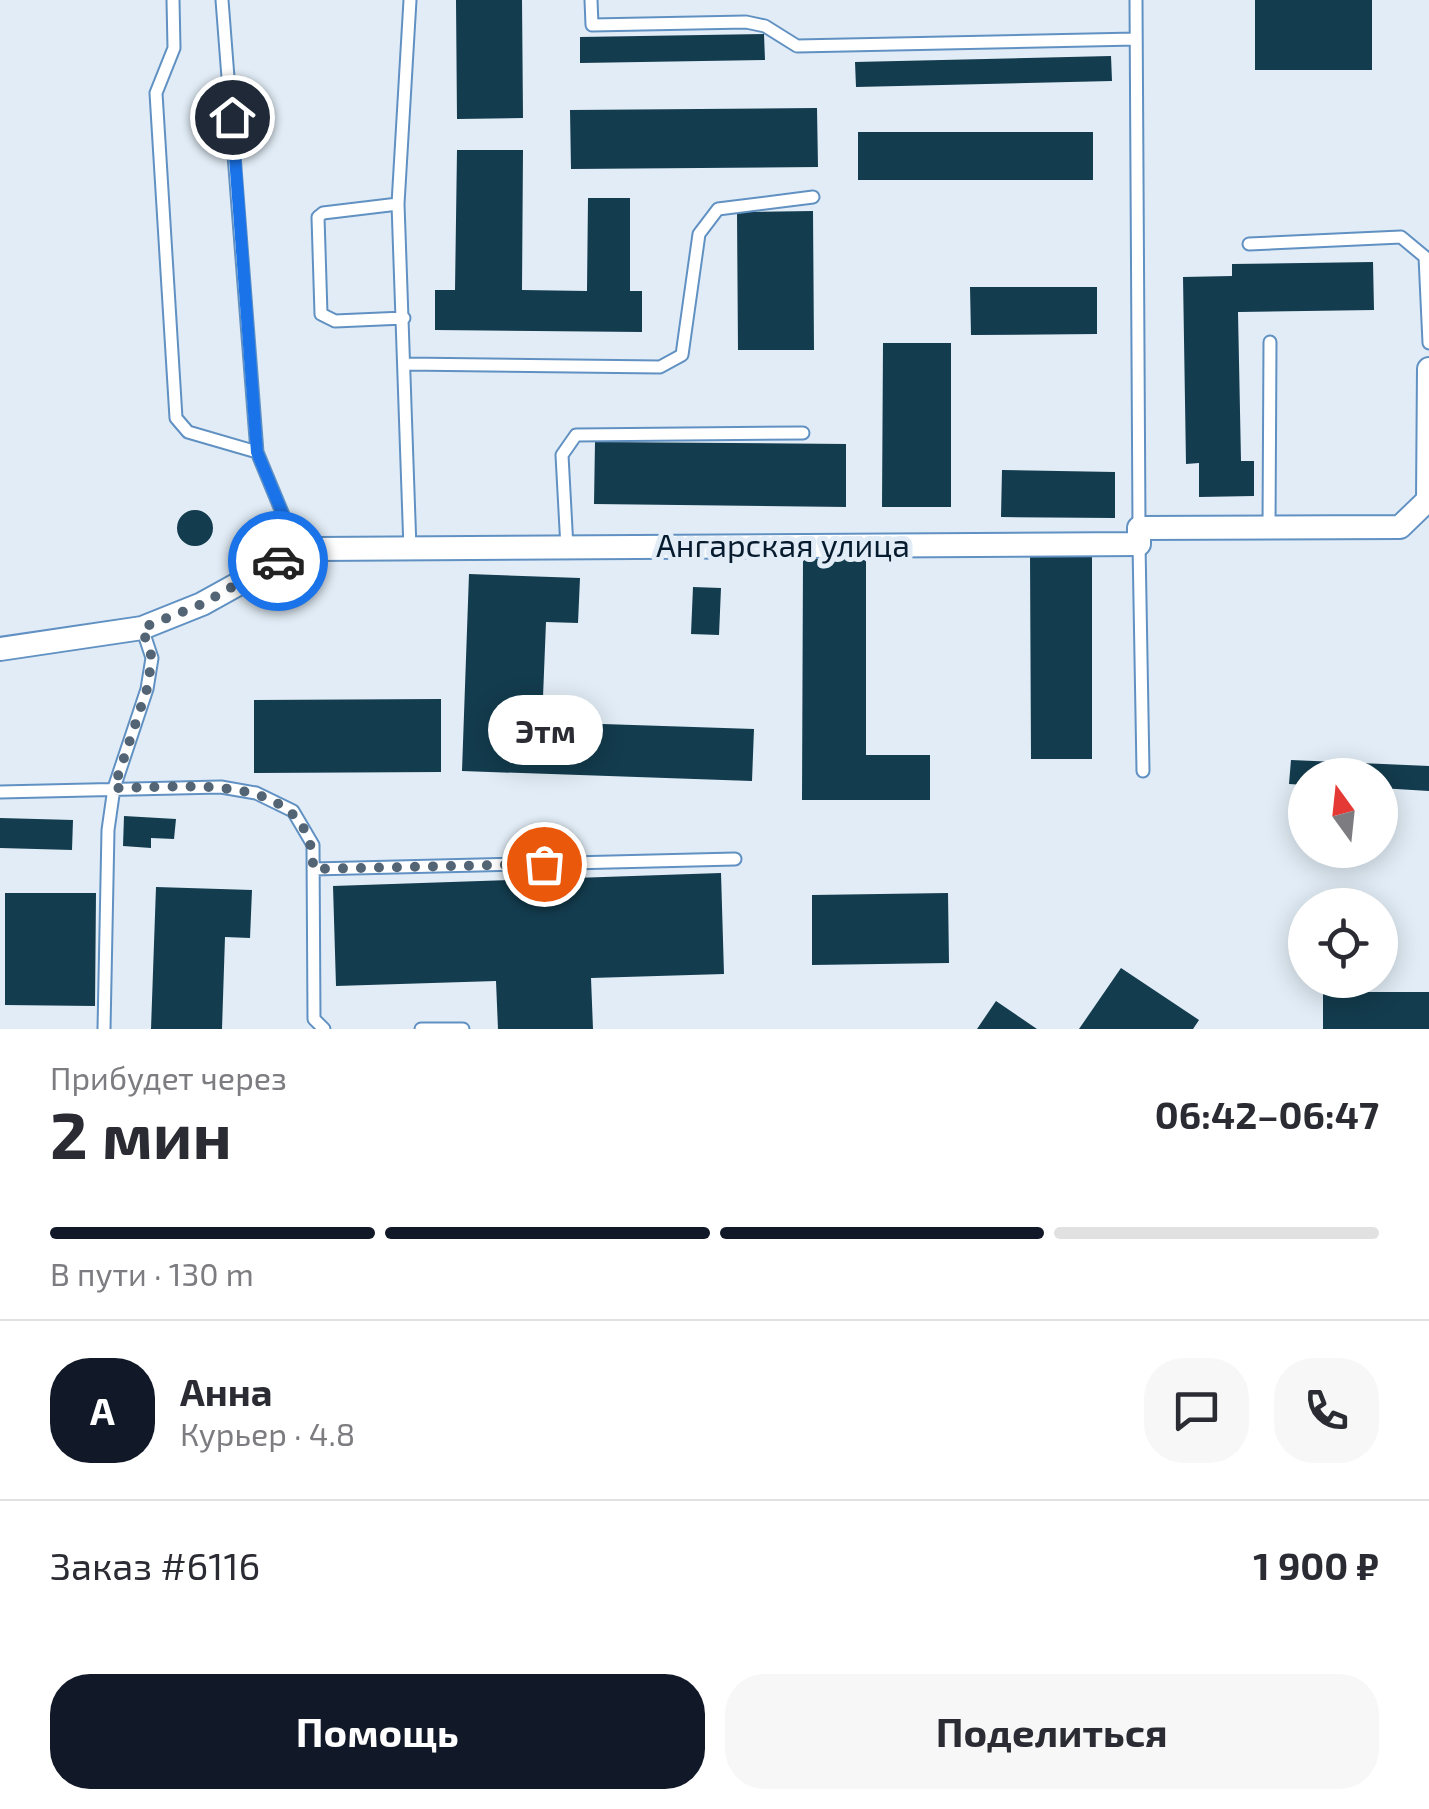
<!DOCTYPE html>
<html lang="ru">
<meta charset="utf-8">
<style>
body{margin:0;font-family:"Exo 2",sans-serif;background:#f7f7f7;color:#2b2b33;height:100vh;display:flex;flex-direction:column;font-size:38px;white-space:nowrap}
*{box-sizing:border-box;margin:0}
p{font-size:32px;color:#7c7c81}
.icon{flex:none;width:55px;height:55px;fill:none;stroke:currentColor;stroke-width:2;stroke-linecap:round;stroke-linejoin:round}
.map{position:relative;height:1029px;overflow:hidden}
.sheet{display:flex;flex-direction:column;background:#fff;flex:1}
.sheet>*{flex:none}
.needle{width:65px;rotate:345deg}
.controls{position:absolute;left:1288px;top:758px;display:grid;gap:20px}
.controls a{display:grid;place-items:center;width:110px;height:110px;border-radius:50%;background:#fff;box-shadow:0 5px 25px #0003;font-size:50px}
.pin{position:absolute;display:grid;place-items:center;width:85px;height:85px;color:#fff;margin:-42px;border:5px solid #fff;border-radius:50%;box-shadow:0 2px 10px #0007}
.courier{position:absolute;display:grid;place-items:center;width:100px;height:100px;margin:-50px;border:8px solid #1a73e8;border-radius:50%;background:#fff;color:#222;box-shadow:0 2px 12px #0007}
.bubble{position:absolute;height:70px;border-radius:35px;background:#fff;box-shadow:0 5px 25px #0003;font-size:32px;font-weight:700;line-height:70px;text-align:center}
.head em{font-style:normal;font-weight:700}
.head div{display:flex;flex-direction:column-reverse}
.head{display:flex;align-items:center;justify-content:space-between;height:170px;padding:0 50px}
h1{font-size:65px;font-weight:700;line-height:75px}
.bar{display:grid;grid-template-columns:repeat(4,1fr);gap:15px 10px;align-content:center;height:120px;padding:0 50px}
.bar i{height:12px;border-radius:8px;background:#e1e1e2}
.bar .on{background:#111827}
.bar p{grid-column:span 4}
.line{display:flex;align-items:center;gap:25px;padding:0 50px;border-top:2px solid #e1e1e2}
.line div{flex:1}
.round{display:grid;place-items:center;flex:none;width:105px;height:105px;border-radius:40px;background:#f7f7f7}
.cta{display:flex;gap:20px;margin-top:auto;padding:20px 50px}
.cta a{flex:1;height:115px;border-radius:40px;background:#111827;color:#fff;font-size:40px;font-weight:700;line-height:115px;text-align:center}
.cta a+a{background:#f7f7f7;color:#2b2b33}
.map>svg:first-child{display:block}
</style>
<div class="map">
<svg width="1429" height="1029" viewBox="0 0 1429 1029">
<rect width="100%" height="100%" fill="#e1ecf6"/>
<path fill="#133c4e" d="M456,0H522L523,118L457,119Z
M1255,0H1372V70H1255Z
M764,34L765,60L580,63V37Z
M1111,56L1112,81L856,87L855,62Z
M817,108L818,167L571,169L570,110Z
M858,132H1093V180H858Z
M457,150H523L522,290L587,291L588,198H630V291H642V332L435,330V290H455Z
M813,211L814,350H738L737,212Z
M1373,262L1374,310L1238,312L1241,461H1254V496L1199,497V463L1186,464L1183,277L1232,276V264Z
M970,287H1097V334L971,335Z
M883,343H951V507H882Z
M595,442L846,444V507L594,504Z
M1002,470L1115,472V518L1001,517Z
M177 528a18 18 0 1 1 36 0a18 18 0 1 1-36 0Z
M1092,553V759H1031L1030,554Z
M803,559H866V755H930V800H802Z
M469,574L580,578L578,623L546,622L542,722L754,729L752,781L462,771Z
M693,587L721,588L719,635L691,634Z
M441,699V772L254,773V700Z
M1291,760L1429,766V791L1380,788V775H1305V785L1289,784Z
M124,816L176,819L174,839L151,838V848L123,846Z
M0,818L73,820L72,850L0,848Z
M721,873L724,974L591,978L593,1029H498L496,981L336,986L333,886Z
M156,887L252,890L250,938L225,937L222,1029H151Z
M5,893H96L95,1006L5,1005Z
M948,893L949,963L812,965V895Z
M1121,968L1199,1020L1193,1029H1079Z
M1323,992H1429V1029H1323Z
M996,1001L1037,1029H977Z"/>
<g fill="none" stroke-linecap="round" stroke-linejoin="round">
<g stroke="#6091c2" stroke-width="15">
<path id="lane" d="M173,0L174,48L156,93L176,418L188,432L257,452
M222,0L257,452L298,551
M591,0L592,25L746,22L765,26L797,46L1136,39
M1136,0L1139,528
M398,204L410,0
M1249,244L1401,237L1425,257L1429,343
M404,318L335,321L321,314L318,217L323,213L398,204L410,549
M406,364L660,367L682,355L699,234L718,209L813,197
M1269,528L1270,342
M1139,544L1143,771
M567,548L562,455L576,435L803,433
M0,792L221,787L256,793L293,811L313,845L314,1019L324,1029
M313,869L735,859
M104,1029L108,830L114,788L147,689L152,658L142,628
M421,1029H463"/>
</g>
<g stroke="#6091c2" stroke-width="26">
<path id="street" d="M0,649L142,628L202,604L298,551L316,549L1139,544V528L1400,527L1428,500L1429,369"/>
</g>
<use href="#lane" stroke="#fff" stroke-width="11"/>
<use href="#street" stroke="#fff" stroke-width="22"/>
</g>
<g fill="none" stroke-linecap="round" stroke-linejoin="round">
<path stroke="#536474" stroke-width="10" stroke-dasharray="0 18" d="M278,561L202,604L142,628L152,658L147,689L114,788C183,788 314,768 313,869L544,864"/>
<path stroke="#1a73e8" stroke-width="12" d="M232,117L257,452L298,551L278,561"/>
</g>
<g text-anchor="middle" stroke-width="10" stroke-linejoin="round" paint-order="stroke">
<g font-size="32" fill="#071b2e" stroke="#e1ecf6">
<text x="783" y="557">Ангарская улица</text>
</g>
</g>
</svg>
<div class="controls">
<a><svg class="needle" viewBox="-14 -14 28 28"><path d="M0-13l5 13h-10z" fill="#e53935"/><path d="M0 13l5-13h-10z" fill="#7c7c81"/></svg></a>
<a><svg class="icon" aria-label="locate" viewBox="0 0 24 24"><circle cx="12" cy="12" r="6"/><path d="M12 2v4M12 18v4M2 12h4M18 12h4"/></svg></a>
</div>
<div class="pin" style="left:544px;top:864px;background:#ea580c"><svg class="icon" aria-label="bag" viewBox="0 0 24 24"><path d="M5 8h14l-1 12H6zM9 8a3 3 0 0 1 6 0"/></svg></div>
<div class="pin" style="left:232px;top:117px;background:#1f2937"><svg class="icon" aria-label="home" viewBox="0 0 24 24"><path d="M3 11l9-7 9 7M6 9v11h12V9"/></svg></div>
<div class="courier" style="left:278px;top:561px"><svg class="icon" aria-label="car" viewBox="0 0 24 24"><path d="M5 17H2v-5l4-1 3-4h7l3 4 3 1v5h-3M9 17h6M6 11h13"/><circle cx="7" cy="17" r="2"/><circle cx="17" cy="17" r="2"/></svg></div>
<div class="bubble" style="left:488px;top:695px;width:115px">Этм</div>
</div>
<section class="sheet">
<div class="head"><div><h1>2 мин</h1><p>Прибудет через</p></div><em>06:42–06:47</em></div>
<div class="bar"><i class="on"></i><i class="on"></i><i class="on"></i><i></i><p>В пути · 130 m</p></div>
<div class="line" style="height:180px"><b class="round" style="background:#111827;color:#fff">А</b><div><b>Анна</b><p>Курьер · 4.8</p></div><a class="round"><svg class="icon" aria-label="chat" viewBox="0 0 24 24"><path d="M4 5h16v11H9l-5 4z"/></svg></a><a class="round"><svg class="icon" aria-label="phone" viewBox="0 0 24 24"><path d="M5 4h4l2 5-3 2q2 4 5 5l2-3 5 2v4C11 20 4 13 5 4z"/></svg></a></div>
<div class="line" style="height:130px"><div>Заказ #6116</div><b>1 900 ₽</b></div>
<div class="cta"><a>Помощь</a><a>Поделиться</a></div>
</section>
